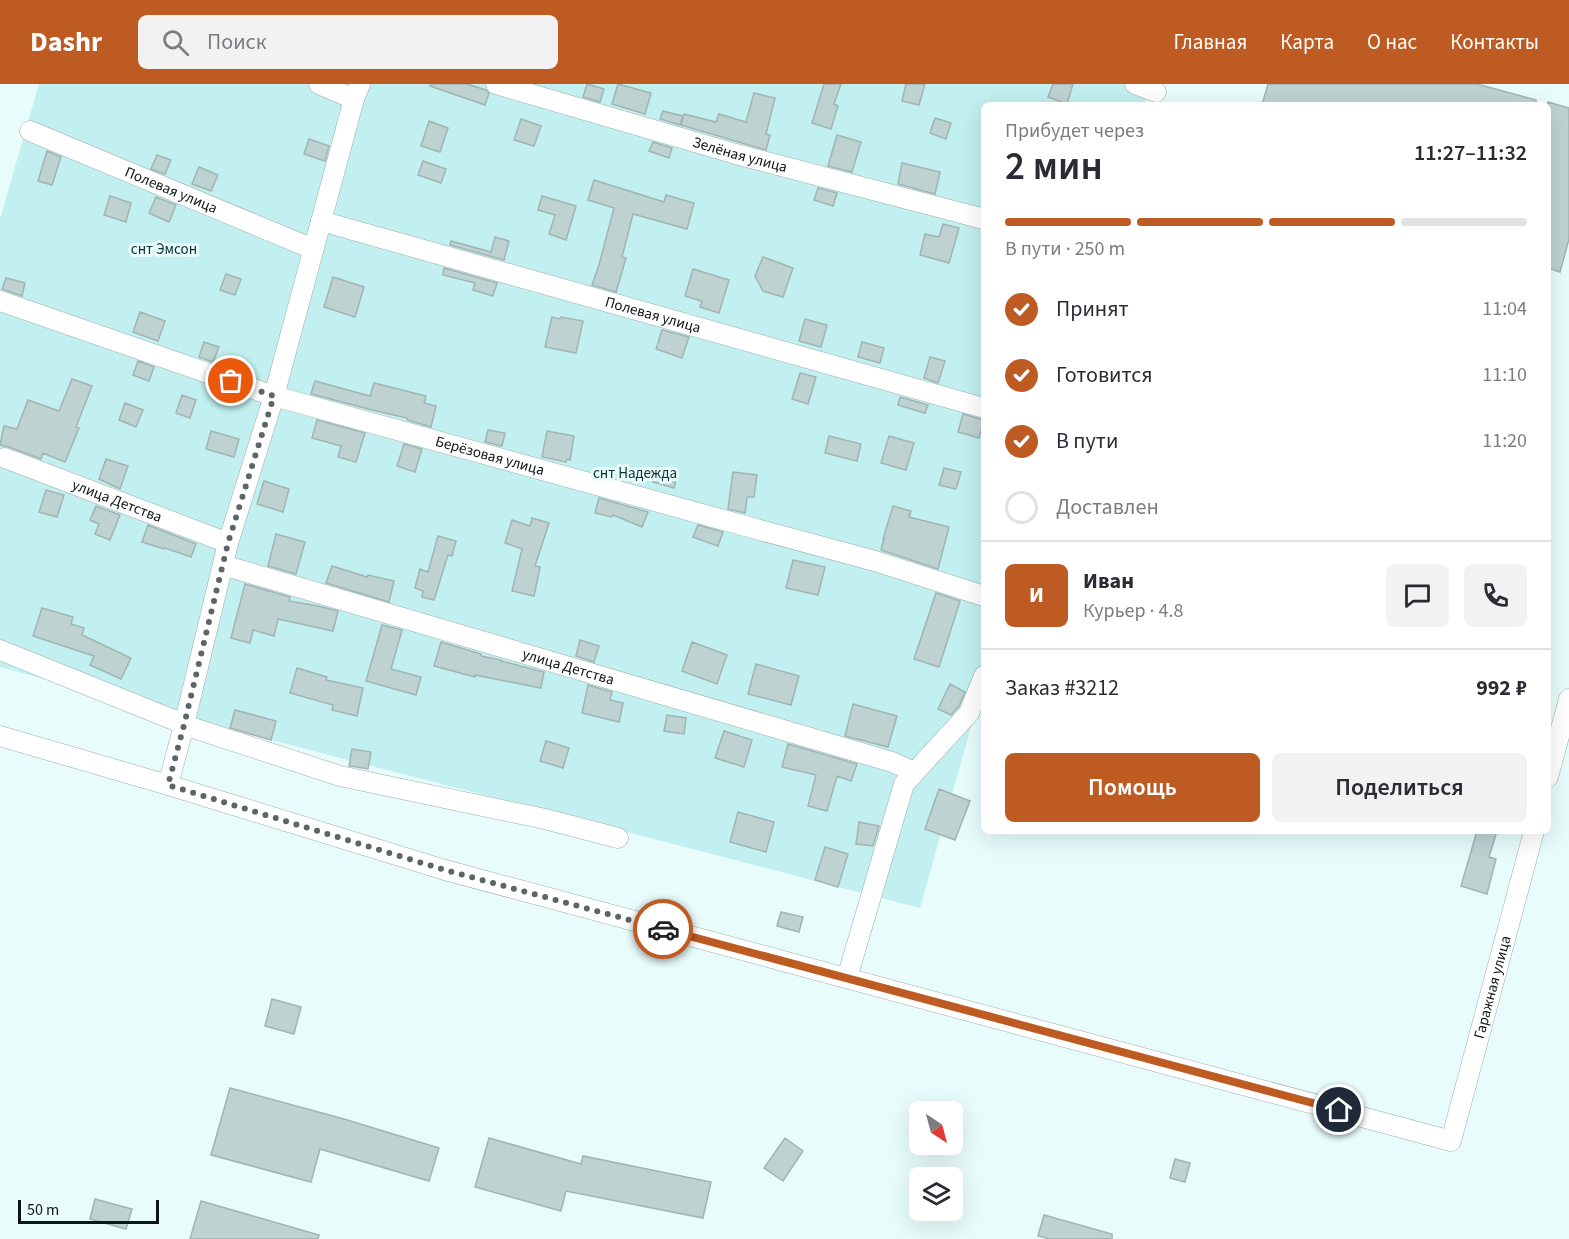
<!DOCTYPE html>
<html lang="ru">
<meta charset="utf-8">
<style>
body{margin:0;font-family:"Source Sans 3",sans-serif;background:#f2f2f3;color:#2b2b33;height:100vh;display:flex;flex-direction:column;font-size:22px;white-space:nowrap}
*{box-sizing:border-box;margin:0}
p{font-size:20px;color:#7c7c81}
.icon{flex:none;width:33px;height:33px;fill:none;stroke:currentColor;stroke-width:2;stroke-linecap:round;stroke-linejoin:round}
.map{position:relative;flex:1;overflow:hidden}
.drawer{position:absolute;left:981px;top:18px;width:570px;height:732px;display:flex;flex-direction:column;background:#fff;border-radius:9px;box-shadow:0 6px 24px #0002}
.drawer>*{flex:none}
.needle{width:39px;rotate:144deg}
.controls{position:absolute;left:909px;top:1017px;display:grid;gap:12px}
.controls a{display:grid;place-items:center;width:54px;height:54px;border-radius:9px;background:#fff;box-shadow:0 6px 24px #0002;font-size:30px}
.scale{position:absolute;left:18px;bottom:15px;width:141px;box-sizing:border-box;padding-left:6px;border:3px solid #0f1515;border-top:0;font-size:16px;line-height:21px;white-space:nowrap;color:#0f1515;-webkit-text-stroke:4px #e8fcfc;paint-order:stroke}
.pin{position:absolute;display:grid;place-items:center;width:51px;height:51px;color:#fff;margin:-26px;border:3px solid #fff;border-radius:50%;box-shadow:0 2px 6px #0007}
.courier{position:absolute;display:grid;place-items:center;width:60px;height:60px;margin:-30px;border:4px solid #be5b22;border-radius:50%;background:#fff;color:#222;box-shadow:0 2px 8px #0007}
.summary em{font-style:normal;font-weight:600}
.summary div{display:flex;flex-direction:column-reverse}
.summary{display:flex;align-items:center;justify-content:space-between;height:102px;padding:0 24px}
h1{font-size:39px;font-weight:600;line-height:45px}
.bar{display:grid;grid-template-columns:repeat(4,1fr);gap:9px 6px;align-content:center;height:72px;padding:0 24px}
.bar i{height:8px;border-radius:4px;background:#e1e1e2}
.bar .on{background:#be5b22}
.bar p{grid-column:span 4}
.line{display:flex;align-items:center;gap:15px;padding:0 24px;border-top:2px solid #e1e1e2}
.line div{flex:1}
.round{display:grid;place-items:center;flex:none;width:63px;height:63px;border-radius:9px;background:#f2f2f3}
ol{padding:0 24px;list-style:none}
li{display:flex;align-items:center;gap:18px;height:66px}
li p{margin-inline-start:auto}
li .icon{padding:6px;border-radius:50%;background:#be5b22;color:#fff;stroke-width:4}
li:last-child{color:#7c7c81}
li i{width:33px;height:33px;border:3px solid #e1e1e2;border-radius:50%}
.primary-button{display:flex;gap:12px;margin-top:auto;padding:12px 24px}
.primary-button a{flex:1;height:69px;border-radius:9px;background:#be5b22;color:#fff;font-size:24px;font-weight:600;line-height:69px;text-align:center}
.primary-button a+a{background:#f2f2f3;color:#2b2b33}
header{display:flex;align-items:center;gap:36px;box-sizing:border-box;height:84px;padding:0 30px;background:#be5b22;color:#fff}
header strong{font-size:28px}
nav{display:flex;gap:33px;margin-inline-start:auto;font-size:21px}
.search{width:420px;height:54px;background:#f2f2f3;display:flex;align-items:center;gap:15px;box-sizing:border-box;padding:0 21px;border-radius:9px;color:#7c7c81;font-size:22px}
.map>svg:first-child{display:block}
</style>
<header>
<strong>Dashr</strong>
<div class="search"><svg class="icon" aria-label="search" viewBox="0 0 24 24"><circle cx="10" cy="10" r="6"/><path d="M15 15l6 6"/></svg>Поиск</div>
<nav><a>Главная</a><a>Карта</a><a>О нас</a><a>Контакты</a></nav>
</header>
<div class="map">
<svg width="1569" height="1155" viewBox="0 0 1569 1155">
<rect width="100%" height="100%" fill="#e8fcfc"/>
<path fill="#c2efef" d="M39,0H1150L1144,21H984V597L920,824L271,656L0,583V135Z"/>
<path fill="#bfd2d2" stroke="#a1b4b4" stroke-width="1.5" d="M431,0H467L486,6L489,9L485,21L430,2Z
M587,0L604,5L600,18L583,13Z
M618,0L651,9L645,30L612,20Z
M824,0H841L834,20L838,22L831,45L812,39Z
M906,0H925L919,21L902,17Z
M1053,0H1073L1067,20L1048,13Z
M1268,0H1477L1536,16V21H1262Z
M754,9L775,14L766,50L770,51L766,66L681,41L684,30L716,38L719,30L746,38Z
M1548,18L1569,24V155L1560,188L1548,184Z
M663,27L683,32L680,41L660,35Z
M935,34L951,39L946,55L930,49Z
M521,35L541,42L534,62L514,56Z
M429,37L448,44L440,68L421,62Z
M837,51L861,58L852,88L828,82Z
M309,55L329,62L325,77L304,70Z
M653,58L672,64L669,74L649,67Z
M47,67L61,73L52,101L38,97Z
M157,71L171,76L165,90L151,85Z
M423,77L446,85L441,99L418,91Z
M902,79L940,88L935,110L898,100Z
M199,83L218,91L211,107L192,100Z
M594,96L664,118L666,111L694,119L687,145L633,130L622,173L626,174L616,208L592,201L599,181L614,124L588,116Z
M818,104L837,109L833,122L814,116Z
M110,112L131,119L126,138L104,131Z
M542,112L576,122L566,156L549,150L555,131L538,126Z
M156,113L176,121L169,138L149,129Z
M943,140L959,144L949,179L920,171L925,150L939,153Z
M495,153L509,157L504,176L450,161L451,157L491,168Z
M763,173L793,184L783,213L763,207L755,192Z
M444,184L497,199L493,212L473,206L475,199L443,191Z
M693,185L729,196L719,229L700,223L702,217L685,212Z
M226,190L241,195L235,211L220,206Z
M333,193L364,203L355,233L324,223Z
M6,194L25,199L22,212L2,205Z
M140,228L165,237L158,257L133,248Z
M552,233L560,235L561,233L583,237L576,269L545,263Z
M805,235L827,241L821,263L799,257Z
M662,246L689,253L682,274L656,265Z
M204,258L219,263L213,278L199,273Z
M862,258L884,264L880,279L858,273Z
M930,273L945,277L938,299L924,294Z
M138,277L154,283L149,297L133,291Z
M800,289L816,293L808,320L792,315Z
M72,295L92,302L76,343L79,344L65,378L43,369L41,375L9,363L0,361L4,342L17,345L28,316L59,327Z
M315,297L370,312L374,299L426,312L424,319L436,322L431,343L407,336V334L372,326L311,310Z
M182,311L196,316L190,334L176,329Z
M900,313L928,321L925,329L898,321Z
M125,319L143,326L136,343L119,336Z
M963,330L984,336L979,354L958,348Z
M317,336L365,349L356,378L338,373L341,362L312,354Z
M488,346L505,349L502,362L485,358Z
M211,347L239,355L234,373L206,365Z
M547,347L574,352L570,376L567,375L566,378L542,373Z
M829,352L861,360L857,377L825,369Z
M889,352L914,359L906,386L881,379Z
M404,360L422,365L415,388L397,382Z
M106,375L128,382L120,405L99,395Z
M657,383L678,388L674,404L653,398Z
M944,384L961,388L956,405L939,401Z
M733,388L757,391L754,413H747L745,429L728,425Z
M264,397L289,405L283,428L257,420Z
M46,406L64,411L57,433L39,428Z
M599,414L648,428L642,443L613,431L612,433L595,429Z
M96,422L120,431L110,456L95,450L99,440L90,436Z
M893,422L911,427L909,433L949,443L938,485L881,466L884,455H883Z
M532,434L549,439L535,482L540,483L534,512L512,507L522,465L505,459L512,436L530,442Z
M148,441L196,460L191,473L165,464L164,465L142,458Z
M698,441L723,448L718,462L693,453Z
M276,450L305,458L296,490L268,482Z
M438,452L456,457L452,472L448,471L434,516L422,513L423,507L415,504L420,485L428,488Z
M793,476L825,483L818,511L786,504Z
M332,482L367,493L368,491L394,497L389,518L326,499Z
M245,500L290,513L289,517L318,522L338,527L333,547L278,535L274,552L253,546L250,559L231,554Z
M936,509L960,517L939,583L914,575Z
M42,524L73,533L71,540L84,544L82,551L131,574L121,595L90,581L94,572L33,552Z
M382,541L402,546L391,585L421,593L416,611L366,597Z
M580,556L599,562L594,578L576,572Z
M441,558L481,570V572L501,576V577L544,588L541,604L475,591V593L434,582Z
M692,558L727,571L717,600L682,587Z
M756,580L799,592L791,621L748,610Z
M297,584L327,593L326,596L363,604L357,632L332,626L333,621L290,609Z
M950,600L965,608L959,622L951,631L938,625Z
M588,601L612,608L610,616L623,619L619,638L582,629Z
M853,620L897,632L888,663L845,652Z
M235,626L276,637L271,656L230,644Z
M667,631L686,634L684,650L664,647Z
M724,647L752,656L744,683L715,674Z
M546,657L569,664L563,684L540,677Z
M788,660L857,680L851,697L837,692L827,727L808,722L816,691L782,683Z
M352,665L371,668L368,685L349,682Z
M939,705L970,717L955,756L925,745Z
M738,728L774,738L766,768L730,758Z
M859,738L879,742L873,762L856,760Z
M1477,747H1497L1489,773L1496,775L1487,810L1461,802Z
M825,763L848,770L838,803L815,796Z
M781,828L803,833L799,848L777,842Z
M272,915L301,923L294,950L265,942Z
M230,1004L344,1035L439,1064L429,1097L320,1065L311,1098L211,1071Z
M489,1054L581,1080L583,1072L711,1098L703,1134L566,1107L561,1127L475,1103Z
M785,1054L803,1067L783,1097L764,1084Z
M1175,1075L1190,1079L1185,1098L1170,1094Z
M95,1115L132,1125L126,1145L90,1135Z
M201,1117L319,1151L318,1155H190Z
M1044,1131L1112,1150V1155H1050L1038,1152Z"/>
<g fill="none" stroke-linecap="round" stroke-linejoin="round">
<g stroke="#9baeae" stroke-width="21">
<g id="street">
<path d="M319,0L354,15"/>
<path id="s1" d="M496,0L736,70L984,135"/>
<path d="M1135,0L1156,8"/>
<path id="s2" d="M30,47L313,165"/>
<path id="s3" d="M321,137L984,324"/>
<path id="s4" d="M0,217L274,312L749,443L875,477L984,512"/>
<path id="s5" d="M5,374L228,459"/>
<path id="s6" d="M223,481L892,678L914,688"/>
<path d="M0,566L174,636L184,641L340,692L545,735L618,754"/>
<path id="s7" d="M0,652L168,701L445,786L1451,1057L1534,747"/>
<path d="M1548,693L1569,615"/>
<path d="M168,701L184,641L228,459L274,312L354,15L360,0"/>
<path d="M847,894L904,700L969,629L984,592"/>
</g>
</g>
<use href="#street" stroke="#fff" stroke-width="20"/>
</g>
<g fill="none" stroke-linecap="round" stroke-linejoin="round">
<path stroke="#5b6666" stroke-width="6" stroke-dasharray="0 10.8" d="M231,297L274,312L228,459L184,641L168,701L445,786L663,845"/>
<path stroke="#be5b22" stroke-width="8" d="M663,845L1339,1026"/>
</g>
<g text-anchor="middle" stroke-width="6" stroke-linejoin="round" paint-order="stroke">
<g font-size="15" fill="#0f1515" stroke="#e8fcfc">
<text dy="5" stroke="none"><textPath href="#s1" startOffset="254">Зелёная улица</textPath></text>
<text dy="5" stroke="none"><textPath href="#s2" startOffset="153">Полевая улица</textPath></text>
<text dy="5" stroke="none"><textPath href="#s3" startOffset="345">Полевая улица</textPath></text>
<text dy="5" stroke="none"><textPath href="#s4" startOffset="514">Берёзовая улица</textPath></text>
<text dy="5" stroke="none"><textPath href="#s5" startOffset="120">улица Детства</textPath></text>
<text dy="5" stroke="none"><textPath href="#s6" startOffset="360">улица Детства</textPath></text>
<text dy="5" stroke="none"><textPath href="#s7" startOffset="1666">Гаражная улица</textPath></text>
</g>
<g font-size="15" fill="#0e3233" stroke="#e8fcfc">
<text x="164" y="170">снт Эмсон</text>
<text x="635" y="394">снт Надежда</text>
</g>
</g>
</svg>
<div class="controls">
<a><svg class="needle" viewBox="-14 -14 28 28"><path d="M0-13l5 13h-10z" fill="#e53935"/><path d="M0 13l5-13h-10z" fill="#7c7c81"/></svg></a>
<a><svg class="icon" aria-label="layers" viewBox="0 0 24 24"><path d="M12 4l9 5-9 5-9-5zM3 14l9 5 9-5"/></svg></a>
</div>
<div class="scale">50 m</div>
<div class="pin" style="left:231px;top:297px;background:#ea580c"><svg class="icon" aria-label="bag" viewBox="0 0 24 24"><path d="M5 8h14l-1 12H6zM9 8a3 3 0 0 1 6 0"/></svg></div>
<div class="pin" style="left:1339px;top:1026px;background:#1f2937"><svg class="icon" aria-label="home" viewBox="0 0 24 24"><path d="M3 11l9-7 9 7M6 9v11h12V9"/></svg></div>
<div class="courier" style="left:663px;top:845px"><svg class="icon" aria-label="car" viewBox="0 0 24 24"><path d="M5 17H2v-5l4-1 3-4h7l3 4 3 1v5h-3M9 17h6M6 11h13"/><circle cx="7" cy="17" r="2"/><circle cx="17" cy="17" r="2"/></svg></div>
<section class="drawer">
<div class="summary"><div><h1>2 мин</h1><p>Прибудет через</p></div><em>11:27–11:32</em></div>
<div class="bar"><i class="on"></i><i class="on"></i><i class="on"></i><i></i><p>В пути · 250 m</p></div>
<ol>
<li><svg class="icon" aria-label="check" viewBox="0 0 24 24"><path d="M5 12l5 5 9-10"/></svg>Принят<p>11:04</p></li>
<li><svg class="icon" aria-label="check" viewBox="0 0 24 24"><path d="M5 12l5 5 9-10"/></svg>Готовится<p>11:10</p></li>
<li><svg class="icon" aria-label="check" viewBox="0 0 24 24"><path d="M5 12l5 5 9-10"/></svg>В пути<p>11:20</p></li>
<li><i></i>Доставлен</li>
</ol>
<div class="line" style="height:108px"><b class="round" style="background:#be5b22;color:#fff">И</b><div><b>Иван</b><p>Курьер · 4.8</p></div><a class="round"><svg class="icon" aria-label="chat" viewBox="0 0 24 24"><path d="M4 5h16v11H9l-5 4z"/></svg></a><a class="round"><svg class="icon" aria-label="phone" viewBox="0 0 24 24"><path d="M5 4h4l2 5-3 2q2 4 5 5l2-3 5 2v4C11 20 4 13 5 4z"/></svg></a></div>
<div class="line" style="height:78px"><div>Заказ #3212</div><b>992 ₽</b></div>
<div class="primary-button"><a>Помощь</a><a>Поделиться</a></div>
</section>
</div>
